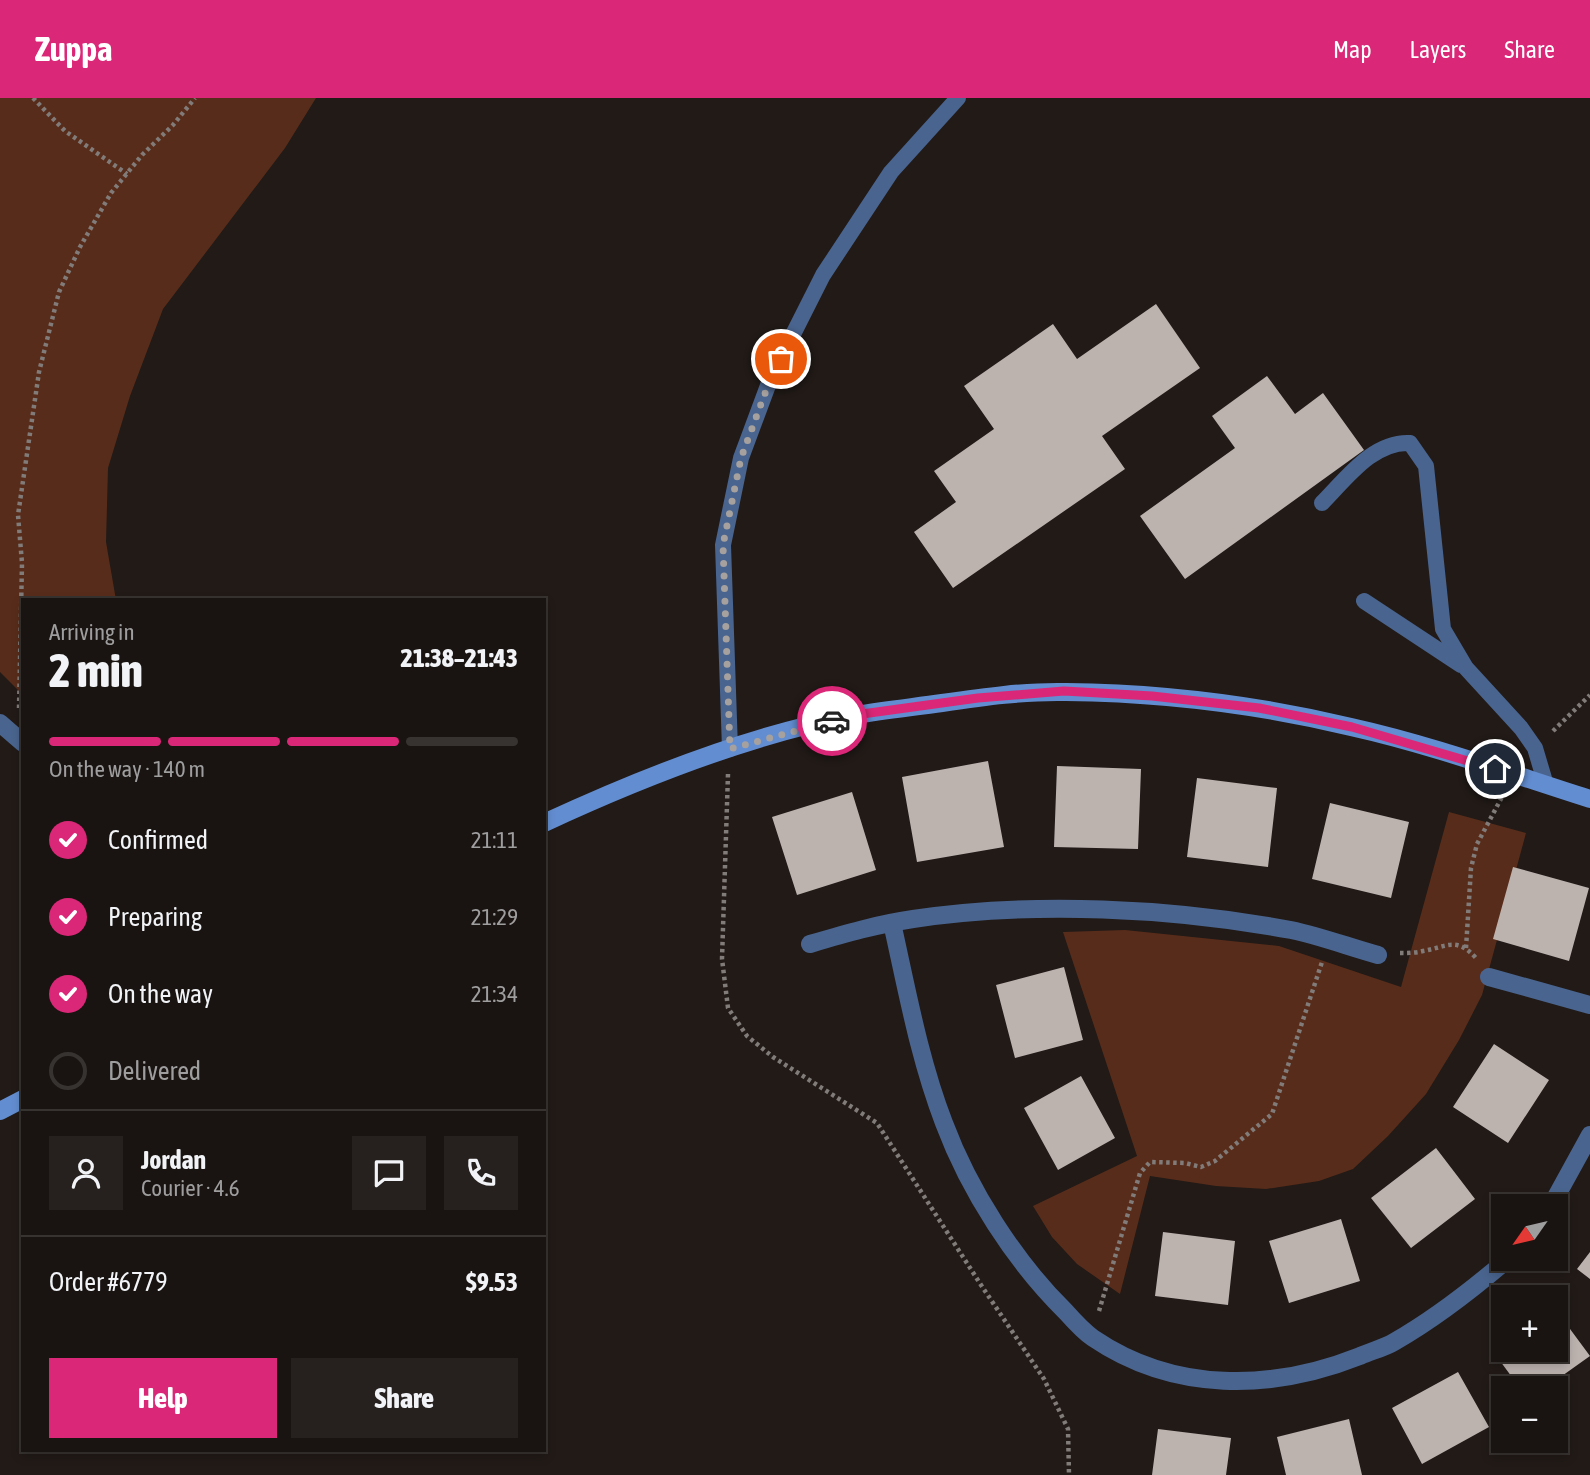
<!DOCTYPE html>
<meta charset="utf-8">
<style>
body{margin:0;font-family:"Asap Condensed",sans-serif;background:#26211f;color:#f1f3f6;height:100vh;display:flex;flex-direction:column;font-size:26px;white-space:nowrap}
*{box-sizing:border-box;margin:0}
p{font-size:23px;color:#9f9e9f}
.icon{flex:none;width:38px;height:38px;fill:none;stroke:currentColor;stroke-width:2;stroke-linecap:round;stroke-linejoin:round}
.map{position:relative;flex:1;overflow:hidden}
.drawer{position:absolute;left:21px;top:500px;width:525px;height:854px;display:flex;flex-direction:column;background:#191411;border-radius:0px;box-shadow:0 4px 10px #0003,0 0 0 2px #373331}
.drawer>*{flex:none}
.needle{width:46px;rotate:236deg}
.buttons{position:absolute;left:1491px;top:1096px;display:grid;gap:14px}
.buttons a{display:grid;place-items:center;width:77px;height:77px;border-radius:0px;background:#191411;box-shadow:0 4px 10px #0003,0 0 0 2px #373331;font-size:35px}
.pin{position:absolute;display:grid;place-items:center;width:60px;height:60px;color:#fff;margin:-30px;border:4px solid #fff;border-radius:50%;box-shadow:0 2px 7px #0007}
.courier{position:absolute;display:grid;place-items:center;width:70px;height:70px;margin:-35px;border:5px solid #db2777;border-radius:50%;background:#fff;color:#222;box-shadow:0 2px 9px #0007}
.overview em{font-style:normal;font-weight:800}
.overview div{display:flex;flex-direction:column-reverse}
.overview{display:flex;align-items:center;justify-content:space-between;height:119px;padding:0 28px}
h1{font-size:46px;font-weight:800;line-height:52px}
.bar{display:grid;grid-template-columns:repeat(4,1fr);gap:10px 7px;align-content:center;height:84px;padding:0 28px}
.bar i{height:9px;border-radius:5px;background:#373331}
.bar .active{background:#db2777}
.bar p{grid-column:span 4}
.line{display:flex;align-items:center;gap:18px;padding:0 28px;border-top:2px solid #373331}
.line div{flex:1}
.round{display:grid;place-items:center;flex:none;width:74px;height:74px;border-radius:0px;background:#26211f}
ol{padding:0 28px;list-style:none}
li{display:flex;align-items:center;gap:21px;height:77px}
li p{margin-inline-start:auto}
li .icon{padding:7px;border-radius:50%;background:#db2777;color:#fff;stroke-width:4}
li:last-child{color:#9f9e9f}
li i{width:38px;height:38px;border:4px solid #373331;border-radius:50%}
.button{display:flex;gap:14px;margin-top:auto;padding:14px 28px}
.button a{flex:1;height:80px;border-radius:0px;background:#db2777;color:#fff;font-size:28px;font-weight:800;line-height:80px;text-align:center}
.button a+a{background:#26211f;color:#f1f3f6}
header{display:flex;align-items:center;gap:42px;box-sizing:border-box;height:98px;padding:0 35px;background:#db2777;color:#fff}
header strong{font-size:33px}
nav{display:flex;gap:38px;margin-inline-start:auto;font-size:24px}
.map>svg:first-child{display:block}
</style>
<header>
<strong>Zuppa</strong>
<nav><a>Map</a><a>Layers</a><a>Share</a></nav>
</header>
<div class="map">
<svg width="1590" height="1377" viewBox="0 0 1590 1377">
<rect width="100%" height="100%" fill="#211a17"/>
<path fill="#582c1a" d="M0,0H316L285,50L163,211L130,298L108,370L106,444L116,502H23V597L0,574Z
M1449,714L1526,735L1482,897L1459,942L1426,996L1388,1038L1353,1071L1319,1083L1266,1091L1216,1088L1150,1078L1120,1196L1077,1166L1052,1139L1033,1108L1137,1058L1063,834L1125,832L1279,848L1401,889Z"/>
<path fill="#bcb3af" d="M1156,206L1200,270L1102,338L1125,371L953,490L914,434L956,404L934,373L994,331L964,288L1053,226L1077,261Z
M1267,278L1295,316L1323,295L1364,352L1185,481L1140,418L1235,350L1212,318Z
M988,663L1004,749L917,764L902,679Z
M1057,668L1141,671L1138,751L1054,749Z
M1197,680L1277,690L1268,769L1187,759Z
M852,694L876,772L797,797L772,719Z
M1330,705L1409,724L1391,800L1312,781Z
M1513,769L1589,790L1569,863L1493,841Z
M1064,869L1083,942L1015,960L996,887Z
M1494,946L1549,982L1508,1045L1453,1009Z
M1081,978L1115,1040L1058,1072L1024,1010Z
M1436,1050L1475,1101L1411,1150L1371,1100Z
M1341,1121L1360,1183L1289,1205L1269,1143Z
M1163,1134L1235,1143L1228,1207L1155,1198Z
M1590,1154V1181L1577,1171Z
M1556,1212L1590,1258L1545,1290H1520L1489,1248L1503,1238V1251H1556Z
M1458,1274L1489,1329L1422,1366L1392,1310Z
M1349,1321L1362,1377H1286L1277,1339Z
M1158,1331L1231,1340L1226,1377H1152Z"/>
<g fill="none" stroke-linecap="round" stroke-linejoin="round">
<path stroke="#817b79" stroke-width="4.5" stroke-dasharray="3.5 3.5" stroke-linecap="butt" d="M33,0L65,33L127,76
M19,610L22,465L18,417L39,274L59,194L80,149L111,95L142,57L173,27L195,0
M1553,633L1590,597
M728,676L722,861L728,910L747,938L773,959L877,1025L981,1187L1044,1281L1068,1331L1069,1377
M1466,850L1471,770L1477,746L1503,697
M1400,855C1408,855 1416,855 1423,853C1447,849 1456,838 1476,860
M1099,1213L1140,1075L1150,1064L1185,1065L1201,1069L1215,1063L1272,1016L1322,864"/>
<path stroke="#49648e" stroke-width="16" d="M1322,405C1346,381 1373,343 1410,345L1426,368L1443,531L1466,570L1521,630L1535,650L1546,687
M1364,503L1461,567
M730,651L723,447L741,360L770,282L823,177L891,74L958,0"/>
<path stroke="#49648e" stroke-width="18" d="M0,625L23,645
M892,825C907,892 919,960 944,1025C969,1092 1015,1164 1066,1214C1074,1223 1083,1233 1093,1240C1174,1295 1272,1293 1360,1258C1371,1253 1384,1250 1394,1244C1436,1220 1473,1191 1509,1160
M810,846C844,836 878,826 913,821C1033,803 1173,810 1291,832C1320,838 1349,849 1378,857
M1489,879L1590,907
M1551,1108L1590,1037"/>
<path stroke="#628dd0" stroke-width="18" d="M544,725C641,680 751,636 856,617C885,612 914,609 942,605C983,599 1026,593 1066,594C1162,595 1259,607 1351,629C1432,647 1511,676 1590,701
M0,1013L23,1001"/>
</g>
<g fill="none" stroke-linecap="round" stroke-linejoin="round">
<path stroke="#a6a19f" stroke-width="7" stroke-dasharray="0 12.6" d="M781,261L770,282L741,360L723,447L730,651L832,623"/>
<path stroke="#db2777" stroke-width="9" d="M832,623L855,617L978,600L1064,593L1152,598L1259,610L1352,629L1495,671"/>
</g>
</svg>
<div class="buttons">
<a><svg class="needle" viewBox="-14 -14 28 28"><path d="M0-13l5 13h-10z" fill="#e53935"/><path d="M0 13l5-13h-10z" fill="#9f9e9f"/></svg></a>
<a>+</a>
<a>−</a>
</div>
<div class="pin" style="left:781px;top:261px;background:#ea580c"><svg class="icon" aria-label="bag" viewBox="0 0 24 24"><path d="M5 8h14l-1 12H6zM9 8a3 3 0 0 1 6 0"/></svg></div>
<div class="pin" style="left:1495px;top:671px;background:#1f2937"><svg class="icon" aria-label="home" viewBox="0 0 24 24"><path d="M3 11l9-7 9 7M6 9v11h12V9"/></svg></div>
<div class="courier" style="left:832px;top:623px"><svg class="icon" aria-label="car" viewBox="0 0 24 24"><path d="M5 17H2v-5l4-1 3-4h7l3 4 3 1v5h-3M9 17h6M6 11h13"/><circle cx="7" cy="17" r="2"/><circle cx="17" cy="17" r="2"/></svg></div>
<section class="drawer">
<div class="overview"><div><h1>2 min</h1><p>Arriving in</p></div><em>21:38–21:43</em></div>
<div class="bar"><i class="active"></i><i class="active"></i><i class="active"></i><i></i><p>On the way · 140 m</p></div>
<ol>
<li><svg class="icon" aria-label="check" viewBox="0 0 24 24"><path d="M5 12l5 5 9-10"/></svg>Confirmed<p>21:11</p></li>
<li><svg class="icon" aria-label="check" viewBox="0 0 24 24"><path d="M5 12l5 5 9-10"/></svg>Preparing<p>21:29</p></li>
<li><svg class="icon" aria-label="check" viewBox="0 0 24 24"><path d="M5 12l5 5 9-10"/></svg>On the way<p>21:34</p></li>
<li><i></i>Delivered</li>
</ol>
<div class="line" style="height:126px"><a class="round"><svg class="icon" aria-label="person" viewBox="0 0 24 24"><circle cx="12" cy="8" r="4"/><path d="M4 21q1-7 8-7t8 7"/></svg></a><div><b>Jordan</b><p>Courier · 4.6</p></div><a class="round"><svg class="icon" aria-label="chat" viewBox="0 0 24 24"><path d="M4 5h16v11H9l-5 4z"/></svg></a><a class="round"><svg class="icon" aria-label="phone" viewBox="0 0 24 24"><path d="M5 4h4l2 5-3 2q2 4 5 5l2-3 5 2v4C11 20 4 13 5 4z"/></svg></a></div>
<div class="line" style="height:91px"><div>Order #6779</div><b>$9.53</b></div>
<div class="button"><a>Help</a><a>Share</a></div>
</section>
</div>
